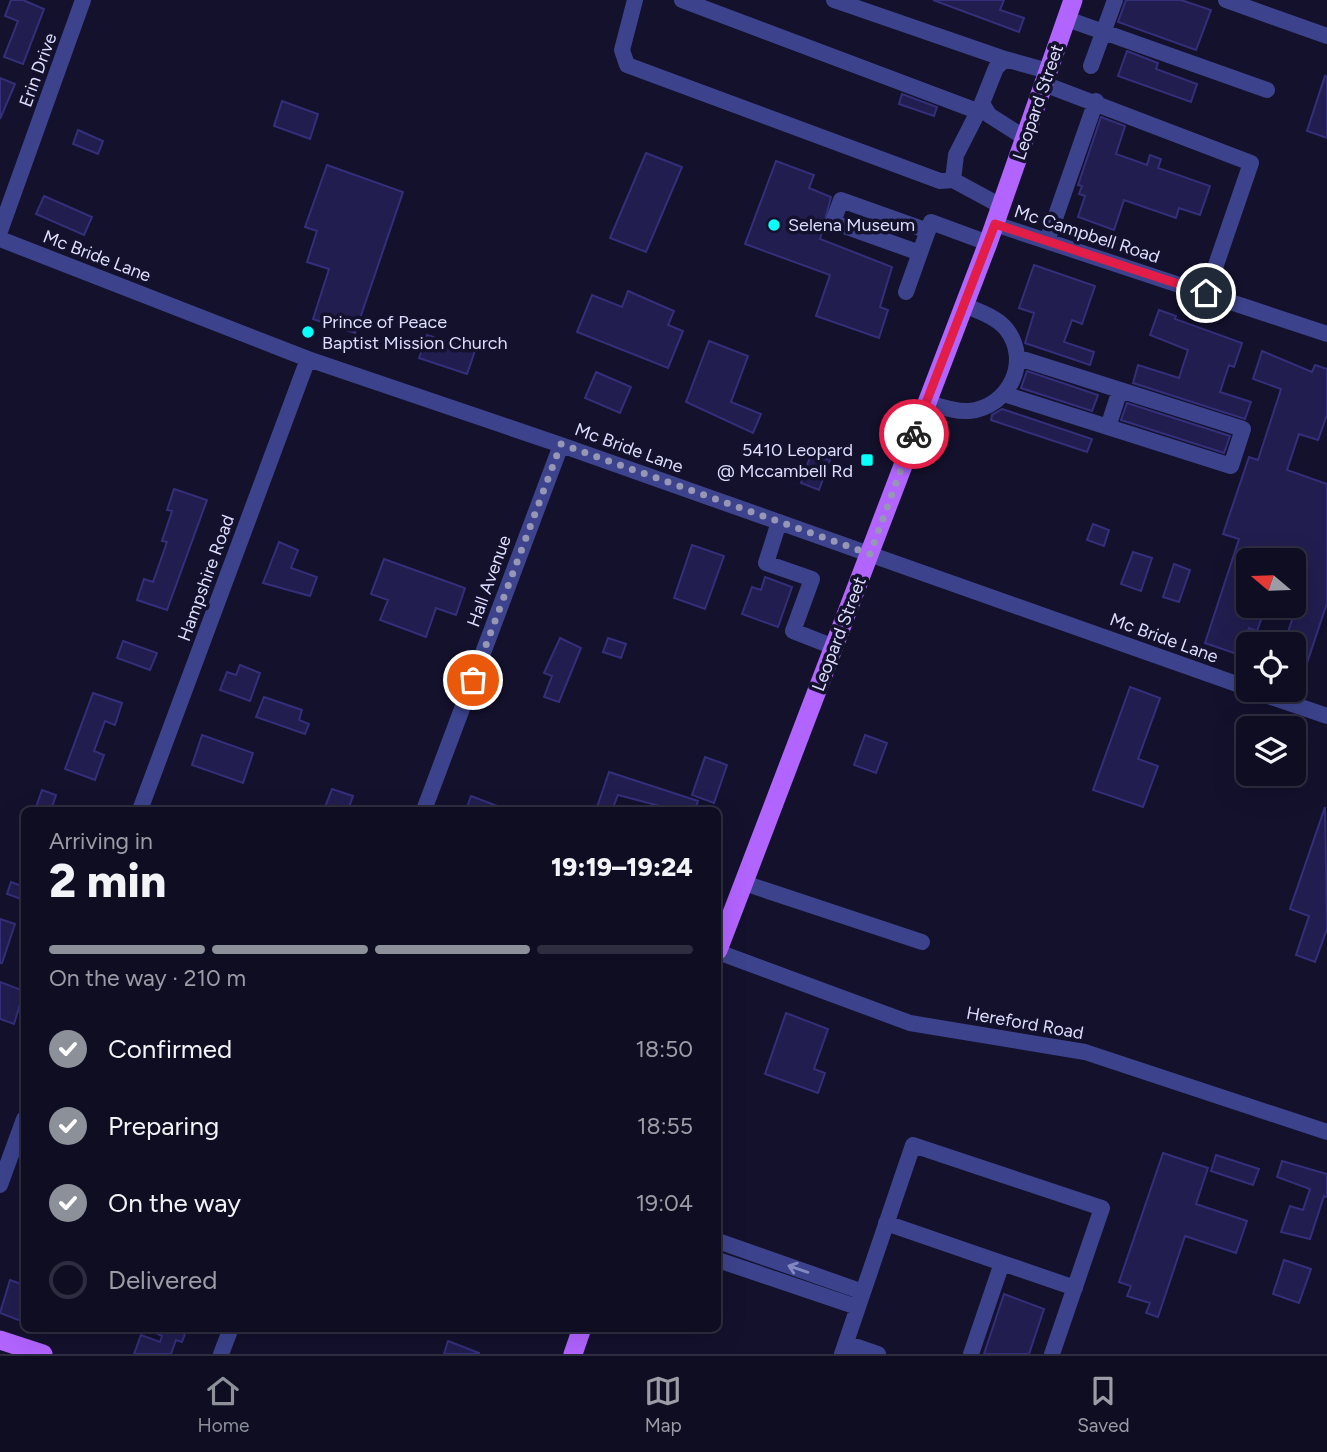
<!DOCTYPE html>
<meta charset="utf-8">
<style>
body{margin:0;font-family:Figtree,sans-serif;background:#17162a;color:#f1f3f6;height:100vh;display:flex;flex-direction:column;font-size:26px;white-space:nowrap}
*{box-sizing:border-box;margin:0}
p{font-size:23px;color:#9b9ca5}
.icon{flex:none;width:38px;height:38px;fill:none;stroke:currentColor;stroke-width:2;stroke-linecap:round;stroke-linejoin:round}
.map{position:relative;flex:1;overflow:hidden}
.panel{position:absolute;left:21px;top:807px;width:700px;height:525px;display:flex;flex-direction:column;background:#0e0d21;border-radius:10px;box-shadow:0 7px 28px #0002,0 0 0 2px #2e2d3f}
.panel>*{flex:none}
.needle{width:46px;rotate:289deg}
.tools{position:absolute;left:1236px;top:548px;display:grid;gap:14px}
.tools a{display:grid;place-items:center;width:70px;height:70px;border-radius:10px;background:#0e0d21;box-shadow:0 7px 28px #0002,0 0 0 2px #2e2d3f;font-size:35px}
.pin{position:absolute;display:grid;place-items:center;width:60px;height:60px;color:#fff;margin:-30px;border:4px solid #fff;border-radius:50%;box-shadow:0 2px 7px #0007}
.courier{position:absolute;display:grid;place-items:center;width:70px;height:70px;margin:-35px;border:5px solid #e11d48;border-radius:50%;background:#fff;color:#222;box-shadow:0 2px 9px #0007}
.summary em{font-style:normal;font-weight:800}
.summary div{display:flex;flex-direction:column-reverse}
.summary{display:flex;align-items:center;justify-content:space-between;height:119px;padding:0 28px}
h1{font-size:46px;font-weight:800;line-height:52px}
.bar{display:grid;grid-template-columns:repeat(4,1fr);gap:10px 7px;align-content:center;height:84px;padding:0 28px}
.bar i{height:9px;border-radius:5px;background:#2e2d3f}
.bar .selected{background:#8c9099}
.bar p{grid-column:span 4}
ol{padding:0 28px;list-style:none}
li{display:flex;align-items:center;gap:21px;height:77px}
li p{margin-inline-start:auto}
li .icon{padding:7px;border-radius:50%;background:#8c9099;color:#fff;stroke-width:4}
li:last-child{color:#9b9ca5}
li i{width:38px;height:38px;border:4px solid #2e2d3f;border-radius:50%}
.tab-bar{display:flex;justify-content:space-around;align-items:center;height:98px;border-top:2px solid #2e2d3f;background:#0e0d21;font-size:19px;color:#9b9ca5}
.tab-bar a{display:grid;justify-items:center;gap:4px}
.tab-bar .selected{color:#8c9099}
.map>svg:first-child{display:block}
</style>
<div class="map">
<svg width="1327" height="1354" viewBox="0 0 1327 1354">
<rect width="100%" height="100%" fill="#13112c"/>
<path fill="#211d4e" stroke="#342f7a" stroke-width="2" d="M11,0H23L44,9L23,64L4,57L18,21L5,16Z
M933,0H1004L1000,10L1024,18L1019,32Z
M1126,0H1181L1211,10L1196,50L1118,22Z
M1127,51L1158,63L1156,69L1197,84L1191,102L1118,76Z
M1325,76L1327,77V138L1307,131Z
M0,78L15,84L0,119Z
M902,94L937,107L934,116L899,104Z
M282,101L318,114L310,139L274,126Z
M1101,117L1125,126L1116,154L1147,165L1150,155L1161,159L1158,168L1210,186L1200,215L1179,208L1176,218L1124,200L1114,230L1078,217L1085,196L1079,194L1082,186L1078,185Z
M78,130L103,141L98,154L73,144Z
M646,153L682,167L646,252L610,238Z
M776,161L814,175L809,188L831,197L820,239L892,267L880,307L888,310L879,338L816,316L830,275L745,244Z
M327,165L403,192L355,333L313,319L329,269L307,262L317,231L305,227Z
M44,196L92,217L84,235L36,214Z
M1034,265L1095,286L1082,324L1072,320L1064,342L1094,352L1090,365L1025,343L1034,313L1019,308Z
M628,291L674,311L668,325L683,331L668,368L577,332L592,295L622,307Z
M1159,310L1176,316L1175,319L1242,343L1234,367L1229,365L1220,392L1251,402L1245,419L1133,383L1138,365L1179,378L1188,350L1150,335Z
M427,335L475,351L467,374L419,358Z
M709,341L748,356L731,402L761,414L753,433L686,402Z
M1262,351L1312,372L1315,365L1327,369V415L1318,440L1299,434L1287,470L1327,484V603L1305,669L1293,665V644H1284L1294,614L1293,560H1248V606H1266L1257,631L1249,628L1240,655L1205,643L1239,539L1223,534L1249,457L1258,460L1281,389L1253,379Z
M1027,371L1098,395L1092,411L1021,388Z
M596,372L631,387L620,413L585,398Z
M1127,403L1230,436L1224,453L1121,420Z
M1002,409L1092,439L1087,452L991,420L992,415Z
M811,454L830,460L819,490L801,483Z
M174,489L207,500L167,610L137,600L144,579L153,582L167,542L162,541L172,511L167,510Z
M1093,524L1109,530L1104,546L1087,540Z
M279,542L298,550L291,568L317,577L310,596L263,583Z
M692,545L724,556L705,609L674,598Z
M1133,552L1152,558L1141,591L1121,584Z
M384,559L465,588L456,615L436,608L426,637L380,620L388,600L371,594Z
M1174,564L1190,570L1179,602L1163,597Z
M765,577L792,587L778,627L742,614L752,587L761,590Z
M560,638L581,648L559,702L544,697L552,676L544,673Z
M608,638L626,644L621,658L603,652Z
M123,641L157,653L150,670L117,658Z
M240,665L260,673L250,701L220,690L227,672L236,675Z
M1130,687L1160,698L1138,759L1158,766L1143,807L1093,790Z
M93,693L122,703L115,725L105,721L94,751L104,755L95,780L65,769Z
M264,697L302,710L299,720L309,724L305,734L256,717Z
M202,735L253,753L243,783L192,765Z
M865,735L887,743L876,773L854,765Z
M705,757L727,765L714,803L692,795Z
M609,772L698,801L695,810H675L618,795L612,810H596Z
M332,789L353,796L348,810L325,807Z
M42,790L56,795L51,810H35Z
M471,796L505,809V810H466Z
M1325,807L1327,929L1315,962L1296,955L1309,916L1290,909Z
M11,882L24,887V900L7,894Z
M0,919L15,924L2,963H0Z
M0,982L24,991L14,1024L0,1019Z
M786,1013L828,1029L814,1069L825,1073L818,1093L765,1074Z
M1163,1153L1208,1168L1196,1204L1247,1221L1236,1253L1185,1236L1158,1317L1146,1313L1150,1303L1127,1296L1131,1286L1119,1282Z
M1216,1155L1259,1169L1253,1185L1211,1171Z
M1282,1161L1327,1174V1197L1324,1196L1310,1239L1281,1232L1290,1206L1303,1210L1310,1189L1277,1177Z
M1284,1260L1311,1269L1299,1303L1273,1294Z
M10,1280L24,1285V1322L0,1313Z
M1004,1294L1044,1309L1029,1354H984Z
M147,1328H187L182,1342L176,1340L171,1354H134L141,1335L160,1342L162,1336Z
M448,1341L479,1353V1354H444Z"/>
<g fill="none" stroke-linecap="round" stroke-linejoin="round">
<path stroke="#3c438c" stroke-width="16" d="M635,0L622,50L627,65L940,181L953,180
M682,0L977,111
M834,0L1005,59
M1226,0L1327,36
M1067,19L1267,90
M1091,66L1115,0
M1044,84L1251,163L1206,294
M982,104L956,155L953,180L1001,206
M1025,138L989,115L982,103L996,68L1005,59L1048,71
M995,224L1327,334
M0,231L83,0
M0,239L308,359L561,445L1248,688
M1047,241L1096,101
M920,253L833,222L841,200L928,231
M906,292L931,222L988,243
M1004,394L1231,466L1243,429L1019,358
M926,402C939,406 955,412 969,411C1009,407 1031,362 1007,330C997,317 978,311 964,305
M1108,427L1120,390
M779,522L766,563L812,579L793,631L834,647
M1251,690L1327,716
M140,810L308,359
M424,810L561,445
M744,883L922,942
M718,952L910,1023L1085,1052L1327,1132
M0,1185L24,1119
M886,1223L1002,1263L971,1354
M718,1241L863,1292
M718,1260L857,1307
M1002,1263L1075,1288
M846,1343L878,1354
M221,1354L231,1328
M842,1354L913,1145L1102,1208L1052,1354"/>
<path stroke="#b264ff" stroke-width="19" d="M718,950L988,243L1073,0
M0,1340L43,1354
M573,1354L582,1328"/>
</g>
<defs><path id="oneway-shaft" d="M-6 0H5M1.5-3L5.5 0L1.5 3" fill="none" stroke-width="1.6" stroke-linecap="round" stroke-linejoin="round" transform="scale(1.75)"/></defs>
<use stroke="#8488c0" href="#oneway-shaft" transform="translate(798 1269) rotate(-161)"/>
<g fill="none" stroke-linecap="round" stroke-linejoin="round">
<path stroke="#9696b5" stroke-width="7" stroke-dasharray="0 12.6" d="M473,680L561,444L870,554L914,434"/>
<path stroke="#e11d48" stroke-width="9" d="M914,434L995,224L1206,293"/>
</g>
<g fill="#09fff9" stroke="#13112c" stroke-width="2.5">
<circle cx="774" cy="225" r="7"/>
<circle cx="308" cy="332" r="7"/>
<rect x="860" y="453" width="14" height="14" rx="3.5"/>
</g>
<g text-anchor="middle" stroke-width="7" stroke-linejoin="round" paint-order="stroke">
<g font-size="18" fill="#ddf" stroke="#13112c">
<text transform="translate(38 70) rotate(-70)" y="6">Erin Drive</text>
<text transform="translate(1038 102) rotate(-71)" y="6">Leopard Street</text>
<text transform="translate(1087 234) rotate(18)" y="6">Mc Campbell Road</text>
<text transform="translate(97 256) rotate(21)" y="6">Mc Bride Lane</text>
<text transform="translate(629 448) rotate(20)" y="6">Mc Bride Lane</text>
<text transform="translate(206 578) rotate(-70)" y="6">Hampshire Road</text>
<text transform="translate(489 581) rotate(-70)" y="6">Hall Avenue</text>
<text transform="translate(839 634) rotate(-69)" y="6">Leopard Street</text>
<text transform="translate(1164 638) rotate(20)" y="6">Mc Bride Lane</text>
<text transform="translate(1025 1023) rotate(10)" y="6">Hereford Road</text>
</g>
<g font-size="18" fill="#ddf" stroke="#13112c" text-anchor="start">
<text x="788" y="231">Selena Museum</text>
<text x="322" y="328">Prince of Peace<tspan x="322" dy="21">Baptist Mission Church</tspan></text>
<text x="853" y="456" text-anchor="end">5410 Leopard<tspan x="853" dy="21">@ Mccambell Rd</tspan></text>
</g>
</g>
</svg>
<div class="tools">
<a><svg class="needle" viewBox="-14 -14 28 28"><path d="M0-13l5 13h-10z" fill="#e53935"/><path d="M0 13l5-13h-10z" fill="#9b9ca5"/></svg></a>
<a><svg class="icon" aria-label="locate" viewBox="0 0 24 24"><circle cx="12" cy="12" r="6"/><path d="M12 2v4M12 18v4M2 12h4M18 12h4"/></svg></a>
<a><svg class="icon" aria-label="layers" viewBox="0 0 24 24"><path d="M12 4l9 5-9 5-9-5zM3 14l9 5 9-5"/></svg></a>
</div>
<div class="pin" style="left:473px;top:680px;background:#ea580c"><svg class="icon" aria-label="bag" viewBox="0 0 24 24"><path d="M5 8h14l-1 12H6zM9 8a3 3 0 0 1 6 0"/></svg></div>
<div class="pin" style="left:1206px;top:293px;background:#1f2937"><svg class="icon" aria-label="home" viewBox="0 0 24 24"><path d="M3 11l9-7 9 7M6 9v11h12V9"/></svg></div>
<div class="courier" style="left:914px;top:434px"><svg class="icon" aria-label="bike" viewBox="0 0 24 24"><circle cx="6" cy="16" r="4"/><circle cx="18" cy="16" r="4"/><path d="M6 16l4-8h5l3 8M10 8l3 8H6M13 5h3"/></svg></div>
<section class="panel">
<div class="summary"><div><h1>2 min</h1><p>Arriving in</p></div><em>19:19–19:24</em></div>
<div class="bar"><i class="selected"></i><i class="selected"></i><i class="selected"></i><i></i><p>On the way · 210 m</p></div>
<ol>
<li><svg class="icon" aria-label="check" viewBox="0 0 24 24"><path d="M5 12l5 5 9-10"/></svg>Confirmed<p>18:50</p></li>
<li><svg class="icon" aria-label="check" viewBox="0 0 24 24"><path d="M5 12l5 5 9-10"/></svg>Preparing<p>18:55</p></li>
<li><svg class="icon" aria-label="check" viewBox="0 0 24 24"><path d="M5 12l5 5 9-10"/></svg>On the way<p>19:04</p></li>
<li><i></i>Delivered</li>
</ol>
</section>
</div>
<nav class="tab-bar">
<a class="selected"><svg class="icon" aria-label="home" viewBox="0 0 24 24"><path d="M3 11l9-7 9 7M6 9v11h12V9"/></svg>Home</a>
<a><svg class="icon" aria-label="map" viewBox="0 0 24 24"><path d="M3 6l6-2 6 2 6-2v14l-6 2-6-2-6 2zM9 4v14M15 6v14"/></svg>Map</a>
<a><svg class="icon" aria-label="saved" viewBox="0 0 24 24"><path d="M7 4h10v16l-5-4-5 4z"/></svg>Saved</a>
</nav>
